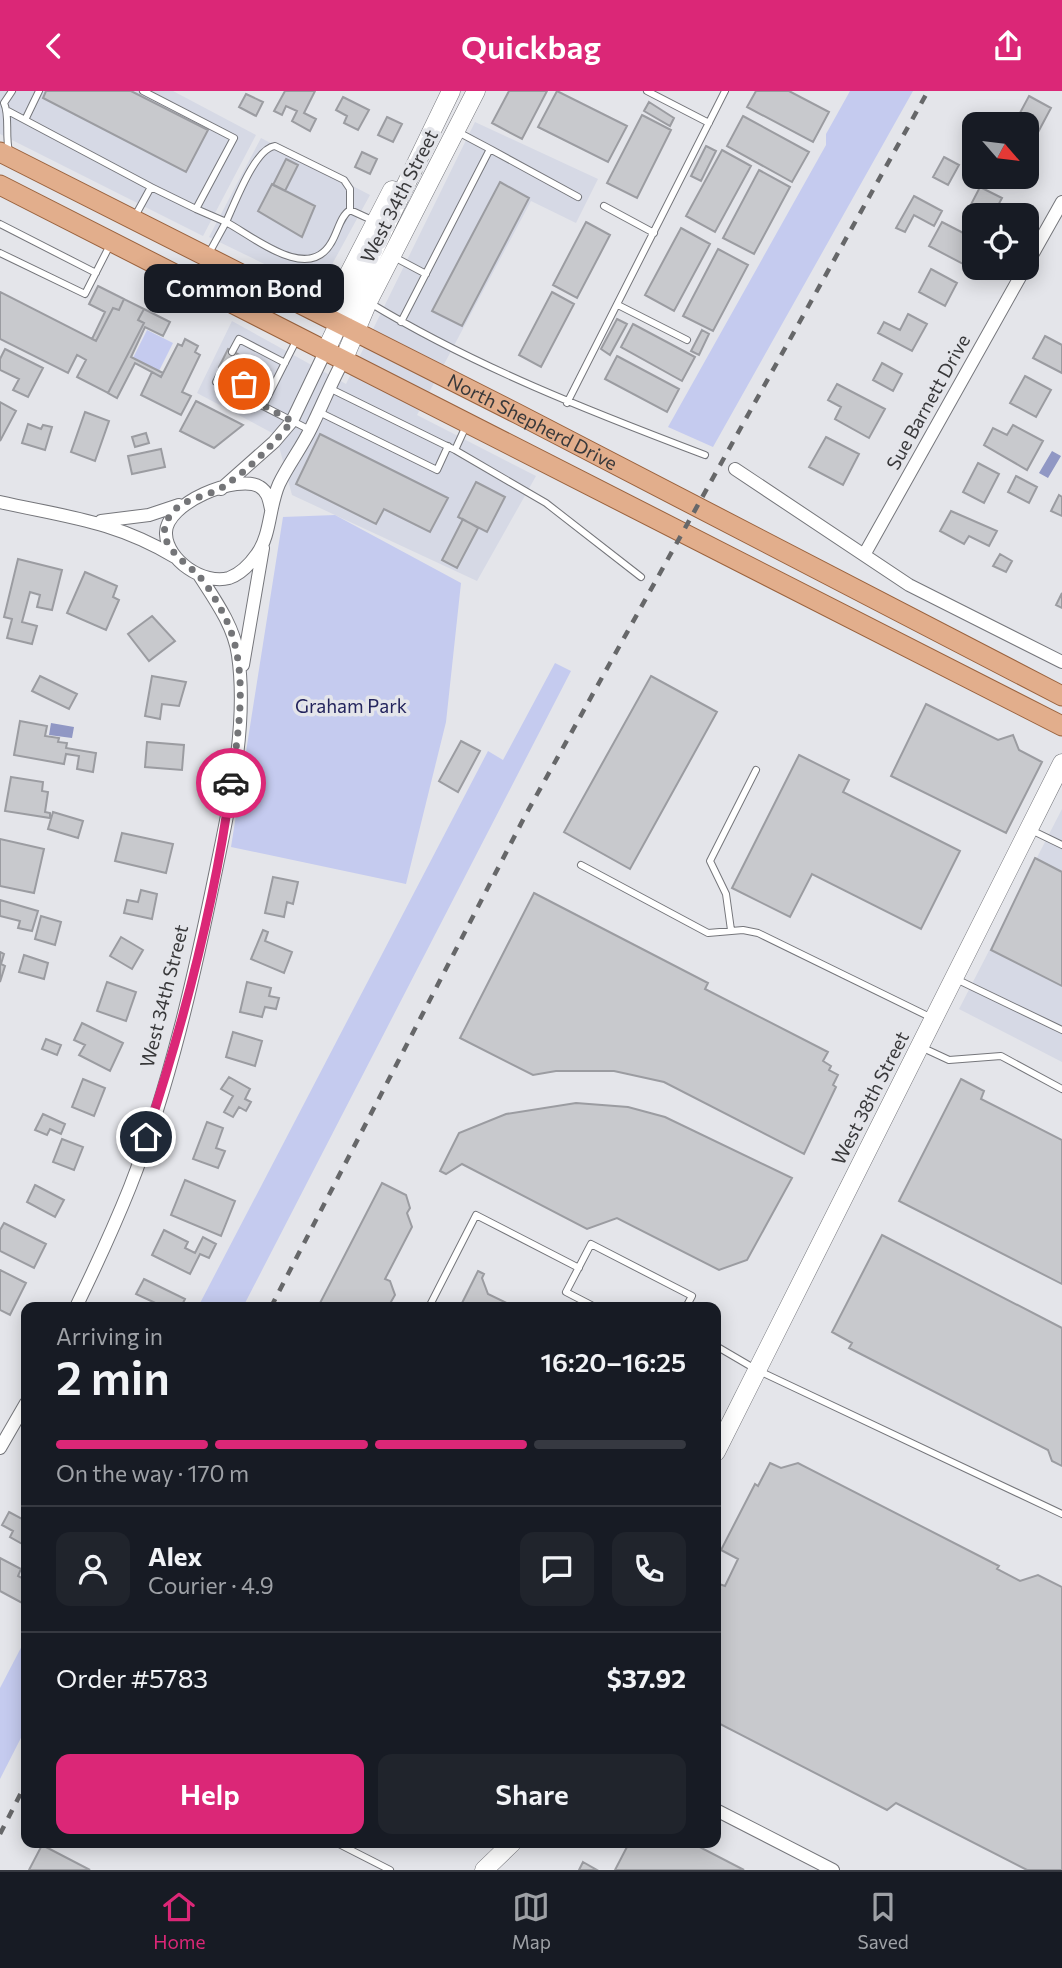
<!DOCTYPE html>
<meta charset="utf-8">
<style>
body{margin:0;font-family:Commissioner,sans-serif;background:#20242c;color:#f1f3f6;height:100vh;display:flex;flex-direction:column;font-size:26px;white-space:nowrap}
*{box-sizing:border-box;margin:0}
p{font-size:23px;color:#9ea1a6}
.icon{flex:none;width:38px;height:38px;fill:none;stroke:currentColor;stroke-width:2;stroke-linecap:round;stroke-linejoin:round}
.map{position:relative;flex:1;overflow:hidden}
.drawer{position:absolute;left:21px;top:1211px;width:700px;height:546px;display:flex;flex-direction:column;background:#171b24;border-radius:14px;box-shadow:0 4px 18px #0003}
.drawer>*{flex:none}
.needle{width:46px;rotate:118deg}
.tools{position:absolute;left:962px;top:21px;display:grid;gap:14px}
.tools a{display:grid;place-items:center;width:77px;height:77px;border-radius:14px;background:#171b24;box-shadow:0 4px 18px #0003;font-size:35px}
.pin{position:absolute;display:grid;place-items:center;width:60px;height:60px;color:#fff;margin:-30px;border:4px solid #fff;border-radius:50%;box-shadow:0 2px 7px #0007}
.courier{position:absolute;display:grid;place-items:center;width:70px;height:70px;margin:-35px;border:5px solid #db2777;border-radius:50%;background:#fff;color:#222;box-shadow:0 2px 9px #0007}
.bubble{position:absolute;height:49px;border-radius:14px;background:#171b24;box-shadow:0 4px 18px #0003;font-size:23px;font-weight:600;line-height:49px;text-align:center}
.headline em{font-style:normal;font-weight:600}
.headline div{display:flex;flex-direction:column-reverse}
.headline{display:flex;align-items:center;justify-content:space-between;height:119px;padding:0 35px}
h1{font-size:46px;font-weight:600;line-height:52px}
.bar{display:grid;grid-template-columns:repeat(4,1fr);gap:10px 7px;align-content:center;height:84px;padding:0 35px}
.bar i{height:9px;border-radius:5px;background:#363941}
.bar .active{background:#db2777}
.bar p{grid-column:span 4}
.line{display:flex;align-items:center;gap:18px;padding:0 35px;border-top:2px solid #363941}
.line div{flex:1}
.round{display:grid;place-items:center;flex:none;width:74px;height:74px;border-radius:14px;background:#20242c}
.action{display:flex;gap:14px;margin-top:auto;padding:14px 35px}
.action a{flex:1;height:80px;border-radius:14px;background:#db2777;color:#fff;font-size:28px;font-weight:600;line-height:80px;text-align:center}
.action a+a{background:#20242c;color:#f1f3f6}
header{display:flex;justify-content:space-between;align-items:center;height:91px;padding:0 35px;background:#db2777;color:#fff;font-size:32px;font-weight:600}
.tab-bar{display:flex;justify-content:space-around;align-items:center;height:98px;border-top:2px solid #363941;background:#171b24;font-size:19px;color:#9ea1a6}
.tab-bar a{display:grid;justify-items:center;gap:4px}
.tab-bar .active{color:#db2777}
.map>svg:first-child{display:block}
</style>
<header><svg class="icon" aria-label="back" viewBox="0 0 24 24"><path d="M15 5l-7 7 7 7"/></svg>Quickbag<svg class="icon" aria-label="share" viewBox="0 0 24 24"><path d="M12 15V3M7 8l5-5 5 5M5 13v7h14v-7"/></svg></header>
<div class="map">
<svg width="1062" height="1779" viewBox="0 0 1062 1779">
<rect width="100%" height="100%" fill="#e4e5ea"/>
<path fill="#d6d9e5" d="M0,0H173L256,44L203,145L0,43Z
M475,31L598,88L576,132L531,110L417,324L536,385L477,490L292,404L276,344L197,302L232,230L346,293Z
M261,47L370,104L318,199L209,146Z
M1062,718V971L959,918Z"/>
<path fill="#c5cbef" d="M850,0H913L713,356L668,336L826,54V43Z
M147,239L173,252L159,280L133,267Z
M335,424L461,492L446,631L406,793L231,756L283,426Z
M555,572L571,580L243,1216H198L488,660L503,669Z
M26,1547V1637L0,1688V1597Z"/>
<path fill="#9097c4" d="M1052,360L1061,365L1048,387L1039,382Z
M51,632L74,636L72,647L49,644Z"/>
<path fill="#c8c9cd" stroke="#9b9ca1" stroke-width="2" d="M46,0H131L208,39L186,81L43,7Z
M285,0H315L304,22L316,28L310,40L292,30L297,20L286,15L282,24L274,20Z
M509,0H547L522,48L492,32Z
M557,0L627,35L608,71L538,36Z
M756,0H789L829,21L813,51L747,16Z
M246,3L263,11L256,25L239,16Z
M1029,5L1051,17L1035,47L1027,44V33H1014Z
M343,6L369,19L358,39L344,32L347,25L336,19Z
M649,11L674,27L670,35L644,20Z
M642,24L671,39L637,107L607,92Z
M743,25L809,61L792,91L727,55Z
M387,26L402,33L393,51L378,44Z
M706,55L716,60L701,90L691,85Z
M722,59L751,75L715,141L686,125Z
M362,61L377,68L370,83L355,76Z
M944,66L959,74L948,94L933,86Z
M286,68L298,74L285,100L273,94Z
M759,79L790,96L754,163L723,147Z
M500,91L529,107L462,235L432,220Z
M272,93L315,115L302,146L258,120Z
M980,96L1002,107L993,124H975V127L966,123Z
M914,105L942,120L934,135L914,124L905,141L896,137Z
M586,131L610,144L577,207L553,194Z
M942,131L975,148L963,173L929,155Z
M681,137L710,153L674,220L645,204Z
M718,158L748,174L713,240L683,225Z
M931,178L957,192L945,215L919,201Z
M98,195L124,208L119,219L113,217L96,250L92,248L105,221L89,213Z
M0,201L96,250L113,217L119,219L124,208L144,218L138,229L144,232L108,302L77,286L86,269L77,264L68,282L0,248Z
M552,201L574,213L541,276L519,264Z
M144,218L170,231L163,245L145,236L131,266L163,282L161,286L135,272L117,307L108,302L144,232L138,229Z
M908,223L927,233L912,260L878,242L884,231L900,239Z
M617,228L627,233L610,264L601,258Z
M633,233L695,266L682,290L621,256Z
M702,239L709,243L699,264L691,260Z
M1045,245L1062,254V282L1033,267Z
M185,248L198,255L195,261L200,264L182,301L191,305L181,324L141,304L152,281L161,286L178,253L182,255Z
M5,258L43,277L28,306L13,299L19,288L0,279V268Z
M228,258L270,280L262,296L219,276Z
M617,265L679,298L667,321L605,288Z
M882,272L902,283L893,300L873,289Z
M1025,285L1051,299L1036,326L1010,312Z
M837,293L885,318L869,347L835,328L841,316L828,309Z
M196,310L243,334L214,357L180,340Z
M0,311L16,320L0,350Z
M85,321L109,330L95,370L71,361Z
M28,333L41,338L43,334L52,336L45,359L22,352Z
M1013,334L1043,350L1027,379L984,354L993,337L1007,344Z
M146,342L149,352L135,356L132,346Z
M320,343L448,407L430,441L384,418L376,433L296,393Z
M826,346L859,363L843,394L809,376Z
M161,358L165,376L132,383L128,365Z
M978,372L999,383L984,412L963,401Z
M1016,385L1037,396L1029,412L1008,401Z
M476,391L505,406L487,441L458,426Z
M1059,404L1062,406V425L1051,420Z
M951,420L997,440L989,455L969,445L964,453L940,440Z
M463,428L478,437L457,477L442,469Z
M1000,463L1012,470L1006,481L993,475Z
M18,468L62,479L52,519L37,516L40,504L30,501L22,531L37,535L32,553L7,547L12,528L4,526Z
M85,481L117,495L113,506L119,509L106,539L67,522Z
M1062,502V517L1056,514Z
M152,525L175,550L149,570L128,543Z
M40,585L77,603L69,618L32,600Z
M152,585L186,591L179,615L162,613L160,628L145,625Z
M651,585L717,621L630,778L564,741Z
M926,613L998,649L1013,644L1019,659L1042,671L1006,742L891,685Z
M20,630L47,635L45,645L59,647L58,651L67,652L66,657L96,662L93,681L77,678L79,665L66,663L64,673L14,664Z
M461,650L480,660L458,701L439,690Z
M147,651L184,654L182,679L145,676Z
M799,664L849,689L843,701L960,760L921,838L812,783L790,826L732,797Z
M11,686L43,691L42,700L48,701L45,721L50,722V727L5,720Z
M53,721L83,730L78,747L48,738Z
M122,742L173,753L166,782L115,770Z
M0,748L44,758L34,802L0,795Z
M1035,767L1062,781V895L991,859Z
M273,786L298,791L293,813L287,811L284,826L265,822Z
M141,799L157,803L152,828L124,822L127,809L138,811Z
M534,802L708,892L705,898L828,961L823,970L831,975L829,979L838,984L833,994L836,996L804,1063L664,991L614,980H556L533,984L460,947Z
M0,809L38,820L32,840L18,837L20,830L0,825Z
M41,825L61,831L55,854L35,848Z
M263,839L268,841L265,850L292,861L284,882L251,868Z
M121,846L143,859L132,878L110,865Z
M0,861L4,863L1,873L5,875L0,891Z
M24,864L48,872L44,888L19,881Z
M107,891L136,901L126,930L97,920Z
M247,891L271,897L269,905L279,907L276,918L265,916L262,926L240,921Z
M82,932L123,952L110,980L79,964L85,954L74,949Z
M233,941L262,950L255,975L226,966Z
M46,948L61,954L57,964L42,958Z
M229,986L250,998L245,1008L251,1011L246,1020L239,1016L233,1026L224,1021L233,1005L221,998Z
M83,988L105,997L94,1025L72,1016Z
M961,988L984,1000L981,1008L1062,1049V1193L899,1110Z
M576,1012L628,1016L665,1026L792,1087L747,1169L719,1179L617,1127L587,1138L462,1073L446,1083L440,1080L459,1042L506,1023Z
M43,1023L65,1033L61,1043L50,1038L47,1044L35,1039Z
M207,1031L223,1037L216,1057L225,1060L218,1077L193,1068Z
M62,1048L83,1056L74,1079L53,1071Z
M185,1089L235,1110L221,1145L171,1124Z
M382,1092L406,1104L410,1117L407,1122L412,1136L385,1188L390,1190L395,1204L388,1216H318Z
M35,1094L64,1109L55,1126L27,1111Z
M4,1132L46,1153L34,1177L0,1160V1139Z
M164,1139L188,1151L185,1157L195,1162L203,1146L216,1153L209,1167L200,1163L190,1183L152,1164Z
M882,1144L1062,1237V1375L1052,1370L1048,1359L849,1257L852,1252L832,1241Z
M0,1179L26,1192L10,1224L0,1219Z
M478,1180L484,1183L482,1187L488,1203L515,1216H460Z
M144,1188L185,1208L181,1216H164L136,1203Z
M770,1372L781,1377L798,1372L999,1475L997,1478L1020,1490L1038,1484L1062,1496V1779H1027L896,1712L887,1719L716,1631V1508L720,1499L716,1497V1492L725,1495L738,1468L721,1459L755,1393L758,1395Z
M9,1421L22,1428L26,1421V1455L10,1446L13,1440L2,1434Z
M0,1467L21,1478L18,1485L26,1489V1514L0,1500Z
M629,1752H692L744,1779H615Z
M42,1754L90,1779H29Z
M583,1771L597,1779H579Z"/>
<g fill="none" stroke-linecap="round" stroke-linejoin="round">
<g stroke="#75767b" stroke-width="8">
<path id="lane" d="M647,0L709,32
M8,20L151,96
M25,29L39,0
M490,58L578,106
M9,60C5,44 10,25 4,12L12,0
M604,115L654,142
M196,118L226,131C235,112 255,57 275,55L344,89L350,98V119
M134,127L151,96L196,118L234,47L143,0
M0,133L96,182
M0,162L85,203L111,152
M208,164L226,131C254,146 308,192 331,152C338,141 340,125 350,119L374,130
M394,166L426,183
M370,212C476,276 589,320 705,364
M618,214L687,249
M401,231L490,58L458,41
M232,261L239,248L285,272
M222,280L268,304
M221,281L216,291L310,339
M329,297L455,359L546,412L641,486
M567,312L725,0
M263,315L297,248
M319,321L437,379L448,355
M455,359L466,335
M1029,738L1062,754
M581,774L708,842L743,839L758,842L932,927
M731,839L726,803L710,770L756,679
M956,888L1062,939
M921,956L949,969L1001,965L1062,998
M429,1216L476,1124L579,1177
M595,1216L566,1201L591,1153L692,1205L686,1216
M716,1255L757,1279L1062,1423
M337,1752L390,1779"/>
</g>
<g stroke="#75767b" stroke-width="14">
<path id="street" d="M1027,173L1062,111
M735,378L909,494L1062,571
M221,398L274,351L292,330L325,261
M0,411C67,426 115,430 175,466
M271,418C269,409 268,401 260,396C239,382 164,412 166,443C167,469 203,494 229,487C240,483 250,473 257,463C271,444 269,415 279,393C288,374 302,356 311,337C322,315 331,292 343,270
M101,430L149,424L179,414
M864,464L1025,177
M243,574L263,457
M76,1216C95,1177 114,1136 130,1096C170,994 194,886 216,779C230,711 248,634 238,564C234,535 215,509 199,484
M0,1357L26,1312
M716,1719L833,1779"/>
</g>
<g stroke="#75767b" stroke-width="19">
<path id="secondary" d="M290,203L320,208L343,194L392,99
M325,261L451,0
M343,270L368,211L476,0
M716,1361L1062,672
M484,1779L512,1752"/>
</g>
<g stroke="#9a623d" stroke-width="21">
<g id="primary">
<path id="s1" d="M0,61L518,323L1062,605"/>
<path d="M0,94L1062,635"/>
</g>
</g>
<use href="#lane" stroke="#fff" stroke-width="6"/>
<use href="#street" stroke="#fff" stroke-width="12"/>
<use href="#secondary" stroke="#fff" stroke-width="18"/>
<use href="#primary" stroke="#e2ae8c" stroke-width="19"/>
<path stroke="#666769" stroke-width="4.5" stroke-dasharray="9 9" stroke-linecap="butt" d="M271,1216L525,725L928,0
M0,1743L26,1692"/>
</g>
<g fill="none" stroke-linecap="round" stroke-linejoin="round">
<path stroke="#747578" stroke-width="7" stroke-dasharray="0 12.6" d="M231,692C239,637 250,576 224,524C217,511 208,494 198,484C182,468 151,450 171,423C184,406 206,407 223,396C248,379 273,354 292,330L262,314L268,304L244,293"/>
<path stroke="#db2777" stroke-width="9" d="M146,1046C184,931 215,812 231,692"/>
</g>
<g text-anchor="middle" stroke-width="7" stroke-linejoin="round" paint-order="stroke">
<g font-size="19" fill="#38383a" stroke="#e4e5ea">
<text transform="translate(399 105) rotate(-63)" y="7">West 34th Street</text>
<text transform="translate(928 311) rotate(-61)" y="7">Sue Barnett Drive</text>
<text dy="7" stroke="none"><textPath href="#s1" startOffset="597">North Shepherd Drive</textPath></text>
<text transform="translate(164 905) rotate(-76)" y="7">West 34th Street</text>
<text transform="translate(870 1007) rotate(-63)" y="7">West 38th Street</text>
</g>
<g font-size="19" fill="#24255d" stroke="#e4e5ea">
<text x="351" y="622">Graham Park</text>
</g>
</g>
</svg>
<div class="tools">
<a><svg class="needle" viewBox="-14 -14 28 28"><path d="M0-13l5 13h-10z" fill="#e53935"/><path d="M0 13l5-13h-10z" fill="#9ea1a6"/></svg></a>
<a><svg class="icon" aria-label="locate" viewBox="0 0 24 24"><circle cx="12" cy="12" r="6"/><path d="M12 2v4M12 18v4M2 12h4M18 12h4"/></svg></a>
</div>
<div class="pin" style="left:244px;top:293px;background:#ea580c"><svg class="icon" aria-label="bag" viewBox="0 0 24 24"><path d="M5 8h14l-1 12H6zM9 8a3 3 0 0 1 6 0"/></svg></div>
<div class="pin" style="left:146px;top:1046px;background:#1f2937"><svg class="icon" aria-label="home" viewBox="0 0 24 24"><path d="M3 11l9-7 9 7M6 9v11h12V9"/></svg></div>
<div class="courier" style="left:231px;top:692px"><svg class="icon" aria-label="car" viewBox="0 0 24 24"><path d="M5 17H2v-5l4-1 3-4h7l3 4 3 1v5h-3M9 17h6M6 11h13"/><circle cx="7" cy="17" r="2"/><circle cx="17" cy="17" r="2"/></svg></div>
<div class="bubble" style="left:144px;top:173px;width:200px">Common Bond</div>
<section class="drawer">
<div class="headline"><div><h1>2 min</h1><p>Arriving in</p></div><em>16:20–16:25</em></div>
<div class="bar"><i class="active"></i><i class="active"></i><i class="active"></i><i></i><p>On the way · 170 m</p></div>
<div class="line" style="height:126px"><a class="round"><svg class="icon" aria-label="person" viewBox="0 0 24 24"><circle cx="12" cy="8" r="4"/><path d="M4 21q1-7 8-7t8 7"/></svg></a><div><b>Alex</b><p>Courier · 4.9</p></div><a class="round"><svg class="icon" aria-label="chat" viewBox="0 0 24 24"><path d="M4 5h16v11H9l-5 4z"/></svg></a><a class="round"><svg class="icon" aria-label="phone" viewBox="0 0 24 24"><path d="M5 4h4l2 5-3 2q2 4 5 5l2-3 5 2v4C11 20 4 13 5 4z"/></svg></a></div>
<div class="line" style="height:91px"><div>Order #5783</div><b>$37.92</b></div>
<div class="action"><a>Help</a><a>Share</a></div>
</section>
</div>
<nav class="tab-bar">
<a class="active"><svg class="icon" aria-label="home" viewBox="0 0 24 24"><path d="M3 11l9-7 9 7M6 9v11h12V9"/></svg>Home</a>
<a><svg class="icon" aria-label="map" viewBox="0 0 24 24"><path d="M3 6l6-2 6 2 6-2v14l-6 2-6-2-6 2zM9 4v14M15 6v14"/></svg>Map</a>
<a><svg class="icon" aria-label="saved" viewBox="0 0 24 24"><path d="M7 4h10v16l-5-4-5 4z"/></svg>Saved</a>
</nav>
